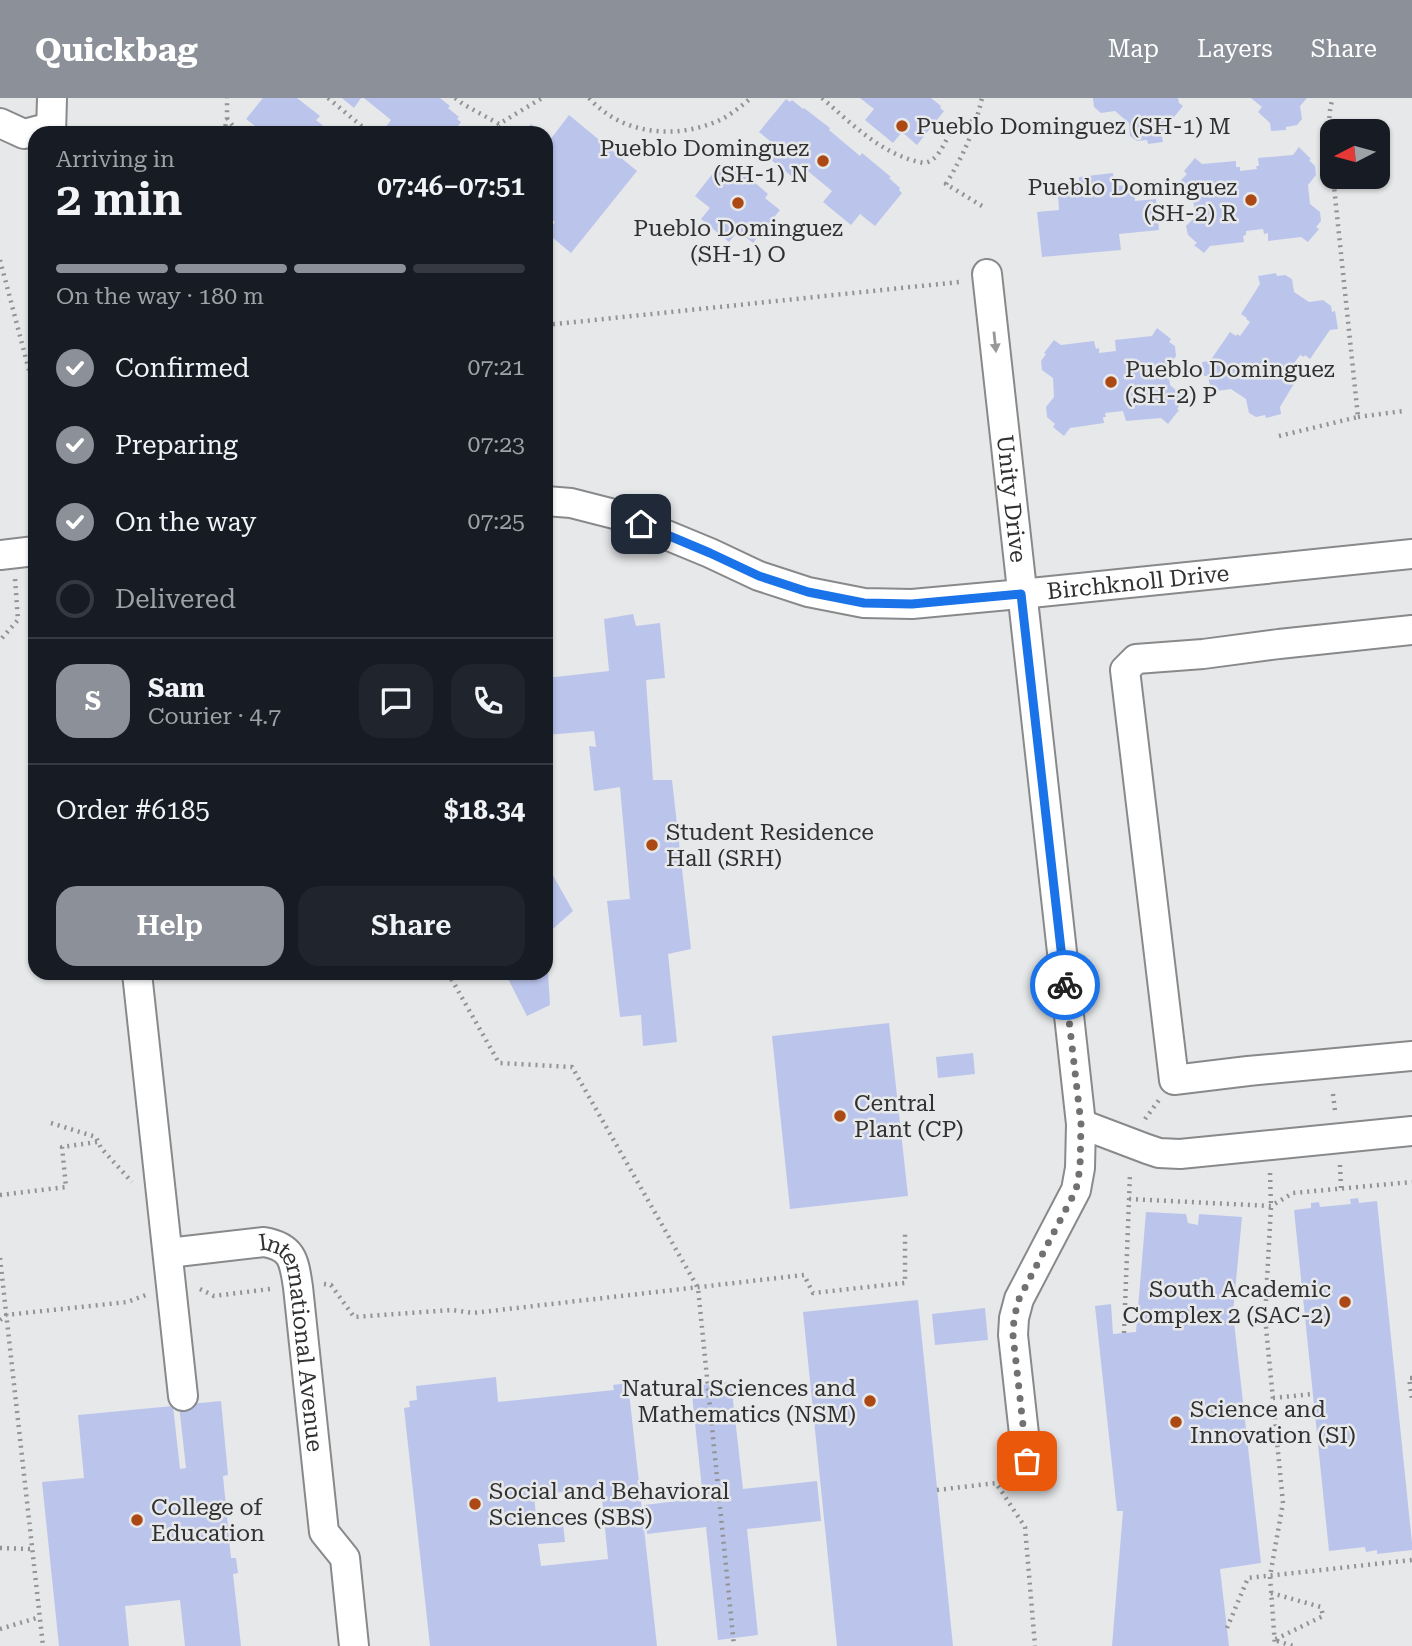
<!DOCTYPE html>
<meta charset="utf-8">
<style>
body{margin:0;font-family:"Roboto Serif",serif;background:#20242c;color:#f1f3f6;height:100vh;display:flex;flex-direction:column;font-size:26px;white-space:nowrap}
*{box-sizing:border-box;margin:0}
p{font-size:23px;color:#9ea1a6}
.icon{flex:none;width:38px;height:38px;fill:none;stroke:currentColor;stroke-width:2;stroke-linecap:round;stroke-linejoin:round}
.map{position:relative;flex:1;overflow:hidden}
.sheet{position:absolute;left:28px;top:28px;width:525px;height:854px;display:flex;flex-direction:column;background:#171b24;border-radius:21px;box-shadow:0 2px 5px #0004}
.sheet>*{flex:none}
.needle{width:46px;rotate:264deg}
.tools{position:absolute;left:1320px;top:21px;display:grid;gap:14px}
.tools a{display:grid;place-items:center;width:70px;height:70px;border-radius:14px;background:#171b24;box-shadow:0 2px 5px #0004;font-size:35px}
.pin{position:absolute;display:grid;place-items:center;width:60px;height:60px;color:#fff;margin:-30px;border-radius:14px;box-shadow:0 4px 10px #0006}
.courier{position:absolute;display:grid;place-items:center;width:70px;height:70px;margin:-35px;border:5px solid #1a73e8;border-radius:50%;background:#fff;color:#222;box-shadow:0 2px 9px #0007}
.headline em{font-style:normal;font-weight:600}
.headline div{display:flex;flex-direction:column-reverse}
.headline{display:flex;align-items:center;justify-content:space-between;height:119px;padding:0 28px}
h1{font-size:46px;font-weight:600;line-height:52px}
.bar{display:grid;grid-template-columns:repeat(4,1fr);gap:10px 7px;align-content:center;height:84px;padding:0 28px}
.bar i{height:9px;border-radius:5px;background:#363941}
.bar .on{background:#8c9099}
.bar p{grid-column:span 4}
.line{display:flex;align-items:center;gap:18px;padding:0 28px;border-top:2px solid #363941}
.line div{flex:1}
.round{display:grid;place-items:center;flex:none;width:74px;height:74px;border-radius:21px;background:#20242c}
ol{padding:0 28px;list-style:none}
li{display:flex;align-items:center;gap:21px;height:77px}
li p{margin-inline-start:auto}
li .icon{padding:7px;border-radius:50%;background:#8c9099;color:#fff;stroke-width:4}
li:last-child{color:#9ea1a6}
li i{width:38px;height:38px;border:4px solid #363941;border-radius:50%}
.action{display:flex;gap:14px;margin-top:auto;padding:14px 28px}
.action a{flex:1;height:80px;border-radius:21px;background:#8c9099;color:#fff;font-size:28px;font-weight:600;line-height:80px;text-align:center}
.action a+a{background:#20242c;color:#f1f3f6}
header{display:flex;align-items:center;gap:42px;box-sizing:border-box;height:98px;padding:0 35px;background:#8c9099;color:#fff}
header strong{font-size:33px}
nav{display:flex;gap:38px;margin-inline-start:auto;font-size:24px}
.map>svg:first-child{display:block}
</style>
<header>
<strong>Quickbag</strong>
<nav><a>Map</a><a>Layers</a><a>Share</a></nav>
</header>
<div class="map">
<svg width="1412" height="1548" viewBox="0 0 1412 1548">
<rect width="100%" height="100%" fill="#e7e8ea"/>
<path fill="#bbc5ec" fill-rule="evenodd" d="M263,0H297L320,18L316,22L332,35H274L266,29L263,34L246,21Z
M342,0H361L354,10Z
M364,0H440L450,8L448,10L459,19L457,21L461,24L453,35H385L383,33L391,22Z
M860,0H931L941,8L940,10L944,13L917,47L902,34L893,45L865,22L874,11Z
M1093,0H1177L1179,2L1178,4L1183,8L1161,35L1163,44L1148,46L1147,42L1137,43L1130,38L1129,25L1115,13L1101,15L1094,9Z
M1251,0H1307L1300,8L1302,21L1297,27L1286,29V32L1271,33L1270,25L1258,14L1262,9Z
M786,1L790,4L792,2L803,11L804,10L830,30L829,32L860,58L862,55L891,79L889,80L900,90L899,92L902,95L875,128L860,116L851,127L823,104L832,93L803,69L794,80L766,58L775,47L759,34Z
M569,17L637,73L571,155L547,135L555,124L546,116V39L550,42Z
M531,26L541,35H524Z
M1299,49L1311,61L1309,62L1315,68L1316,77L1308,87L1310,106L1320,114L1321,123L1316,129L1319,131L1308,144L1301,139L1268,143V135L1264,136L1263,131L1246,133V137L1243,138L1244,144L1210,148L1204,155L1194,147L1197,145L1188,137L1186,128L1195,119L1193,99L1182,91L1181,82L1187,76L1184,73L1195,60L1202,66L1236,63V69H1240V73L1257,71L1256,68H1259L1258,60L1293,57Z
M721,65L725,68L727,66L738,75L740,72L768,96L765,100L780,112L753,145L738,133L729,144L701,121L710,110L695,98Z
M1113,75L1114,88L1133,87L1135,103L1156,101L1159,132L1119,136L1121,152L1042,159L1037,114L1059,112L1058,97L1065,96L1064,87L1079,86V79Z
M1276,175L1277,178L1285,177L1292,181L1294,194L1309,204L1323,202L1331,208L1332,214L1335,213L1338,231L1330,232L1310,261L1305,257L1304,259L1300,257L1290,271L1294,274L1292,275L1298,279L1280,309L1281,316L1266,320L1265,317L1256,319L1249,315L1246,301L1231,291L1217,293L1210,288L1208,278H1204L1202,264L1210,263L1230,234L1236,238L1237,236L1240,238L1250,224L1246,221L1247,220L1241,216L1260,186L1258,178Z
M1157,230L1171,241L1169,244L1175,248L1176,258L1168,269L1170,287L1180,296L1181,305L1177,311L1179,312L1168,326L1161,320L1126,323L1123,313L1105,315L1106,319H1103L1104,325L1070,330L1064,338L1053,329L1055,326L1047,319L1046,309L1054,299L1053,280L1042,272L1041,263L1046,256L1044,255L1054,242L1061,247L1094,243L1096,251L1099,250V255L1116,253L1115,242L1152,238Z
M633,516L636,528L660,525L665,580L646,582L653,682H672L691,851L668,856L677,944L643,948L641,917L620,919L607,803L630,801L620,689L594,693L589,648L596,649L594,633L546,637V580L609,573L604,521Z
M546,765L573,813L546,837Z
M505,875H548L550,907L527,918Z
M889,925L908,1098L790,1111L772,938Z
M973,955L975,976L938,980L936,959Z
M1358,1100L1359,1105L1377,1103L1412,1445V1452L1377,1456V1452L1366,1454L1365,1449L1329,1453L1294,1112L1311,1110V1105L1319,1104L1320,1109L1351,1106L1350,1101Z
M1146,1114L1186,1116L1188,1125L1198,1127L1199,1116L1242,1119L1233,1215L1261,1465L1220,1471L1229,1548H1112L1123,1413H1117L1095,1208L1111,1206L1113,1236L1136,1234Z
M918,1202L953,1548H837L803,1214Z
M985,1210L988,1242L935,1247L932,1216Z
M496,1279L498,1304L614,1292L613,1287L628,1285L657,1548H430L404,1310L410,1309L409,1303L417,1302L416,1288ZM601,1390L608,1461L541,1468L538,1446L565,1444L562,1416L536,1418L534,1397Z
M731,1284L743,1391L817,1383L821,1423L747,1431L758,1537L718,1542L706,1429L647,1436L644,1407L703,1400L691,1288Z
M221,1303L228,1377L223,1378L231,1460H236L238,1475L233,1476L241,1548H185L180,1502L125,1508L129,1548H59L42,1384L84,1380L78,1317L173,1308L180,1371L186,1370L179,1307Z"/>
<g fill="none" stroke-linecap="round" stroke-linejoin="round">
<g stroke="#88898b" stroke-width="32">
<g id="minor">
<path d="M0,25L24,36L51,29"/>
<path d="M51,35L52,0"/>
<path id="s1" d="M987,176L1081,1026L1080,1070L1076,1092L1019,1201L1014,1220L1013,1237L1027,1363"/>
<path id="s2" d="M546,403L571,405L618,417L710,455L759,478L808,494L864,505L912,506L1021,496L1412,456"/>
<path d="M0,457L35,453"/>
<path d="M1412,532L1279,546L1203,556L1136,561L1125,572L1174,982L1248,973L1412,958"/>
<path d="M137,875L183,1298"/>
<path d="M1081,1026L1147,1051L1159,1055L1180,1056L1412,1033"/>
<path id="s3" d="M168,1155L264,1144C293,1149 294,1163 298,1189L324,1434L345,1460L354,1548"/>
</g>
</g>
<path stroke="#929394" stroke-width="4.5" stroke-dasharray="2 5" stroke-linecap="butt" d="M328,0L370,35
M455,0L463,6L499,26L542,0
M589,0C622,37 676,42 720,22C731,17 741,8 751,0
M822,0C852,26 883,58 924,65C946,62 947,22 966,22C967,22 974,25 976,26
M227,20L238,35
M224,35L227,20V0
M487,35L499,26
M1332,62C1331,42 1326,19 1333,0
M982,108L946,86C964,56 974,34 982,0
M0,162L35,295
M546,227L959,184
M1358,319L1403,313
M1279,338L1358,319L1333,79
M2,540L18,522L15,481
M448,875L499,965L572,969L698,1190L734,1548
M1333,996L1335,1013
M1145,1021L1159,1002
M51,1025L96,1039L101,1050L132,1084
M1340,1067L1341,1090
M1270,1075L1271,1108L1265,1219L1283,1405L1270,1478L1275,1548
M0,1097L66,1089L62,1049L97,1044
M1129,1101L1271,1108L1293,1095L1412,1084
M0,1160L43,1548
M324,1186L331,1187L354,1219L452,1212L473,1215L804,1177L813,1195L905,1185V1136
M200,1191L214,1198L270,1191
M0,1222L6,1217L127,1204L146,1197
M1124,1235L1130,1075
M1412,1280H1409L1412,1301
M1273,1300L1313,1296
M937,1392L996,1385L1025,1429L1035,1548
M0,1450L32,1451
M1271,1495L1321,1509L1323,1518L1274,1542L1293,1548
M1227,1530L1248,1480L1412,1462
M0,1531L40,1519"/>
<use href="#minor" stroke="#fff" stroke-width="28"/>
</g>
<defs><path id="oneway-solid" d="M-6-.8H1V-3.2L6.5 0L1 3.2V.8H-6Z" transform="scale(1.75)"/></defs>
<use fill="#989898" href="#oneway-solid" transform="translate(995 244) rotate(84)"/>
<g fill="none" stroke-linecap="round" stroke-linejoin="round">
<path stroke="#717172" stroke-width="7" stroke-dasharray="0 12.6" d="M1027,1363L1013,1237L1014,1220L1019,1201L1076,1092L1080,1070L1081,1026L1065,887"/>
<path stroke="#1a73e8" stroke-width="9" d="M641,426L710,455L759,478L808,494L864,505L912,506L1021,496L1065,887"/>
</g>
<g fill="#ac4813" stroke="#e7e8ea" stroke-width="2.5">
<circle cx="902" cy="28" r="7"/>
<circle cx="823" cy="63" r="7"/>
<circle cx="1251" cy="102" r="7"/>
<circle cx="738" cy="105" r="7"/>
<circle cx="1111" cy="284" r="7"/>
<circle cx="652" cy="747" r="7"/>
<circle cx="840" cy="1018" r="7"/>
<circle cx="1345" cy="1204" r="7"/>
<circle cx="870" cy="1303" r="7"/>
<circle cx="1176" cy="1324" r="7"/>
<circle cx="475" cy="1406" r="7"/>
<circle cx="137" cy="1422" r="7"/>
</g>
<g text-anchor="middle" stroke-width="5" stroke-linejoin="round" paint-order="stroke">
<g font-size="23" fill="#313132" stroke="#e7e8ea" text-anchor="start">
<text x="916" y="36">Pueblo Dominguez (SH-1) M</text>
<text x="809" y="58" text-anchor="end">Pueblo Dominguez<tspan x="809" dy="26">(SH-1) N</tspan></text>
<text x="1237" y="97" text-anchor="end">Pueblo Dominguez<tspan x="1237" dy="26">(SH-2) R</tspan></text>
<text x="738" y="138" text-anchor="middle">Pueblo Dominguez<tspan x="738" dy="26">(SH-1) O</tspan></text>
<text x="1125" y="279">Pueblo Dominguez<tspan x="1125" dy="26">(SH-2) P</tspan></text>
<text x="666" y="742">Student Residence<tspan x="666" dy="26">Hall (SRH)</tspan></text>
<text x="854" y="1013">Central<tspan x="854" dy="26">Plant (CP)</tspan></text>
<text x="1331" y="1199" text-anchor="end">South Academic<tspan x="1331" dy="26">Complex 2 (SAC-2)</tspan></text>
<text x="856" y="1298" text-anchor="end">Natural Sciences and<tspan x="856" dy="26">Mathematics (NSM)</tspan></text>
<text x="1190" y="1319">Science and<tspan x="1190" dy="26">Innovation (SI)</tspan></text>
<text x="489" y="1401">Social and Behavioral<tspan x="489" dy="26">Sciences (SBS)</tspan></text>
<text x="151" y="1417">College of<tspan x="151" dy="26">Education</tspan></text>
</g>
<g font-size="23" fill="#313132" stroke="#e7e8ea">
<text dy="8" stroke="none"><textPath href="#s1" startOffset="226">Unity Drive</textPath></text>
<text dy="8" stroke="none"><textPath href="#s2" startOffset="611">Birchknoll Drive</textPath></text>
<text dy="8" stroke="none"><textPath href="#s3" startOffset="208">International Avenue</textPath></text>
</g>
</g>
</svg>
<div class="tools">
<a><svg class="needle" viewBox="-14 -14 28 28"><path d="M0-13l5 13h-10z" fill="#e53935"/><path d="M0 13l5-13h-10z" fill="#9ea1a6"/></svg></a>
</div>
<div class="pin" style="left:1027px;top:1363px;background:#ea580c"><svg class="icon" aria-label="bag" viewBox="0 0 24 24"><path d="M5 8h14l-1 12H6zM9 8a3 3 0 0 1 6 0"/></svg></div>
<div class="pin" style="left:641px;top:426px;background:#1f2937"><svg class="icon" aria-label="home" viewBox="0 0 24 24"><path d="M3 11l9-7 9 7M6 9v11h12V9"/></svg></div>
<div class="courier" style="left:1065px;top:887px"><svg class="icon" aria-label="bike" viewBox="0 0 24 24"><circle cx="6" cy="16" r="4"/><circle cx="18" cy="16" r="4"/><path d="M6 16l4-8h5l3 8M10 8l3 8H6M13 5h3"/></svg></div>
<section class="sheet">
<div class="headline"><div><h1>2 min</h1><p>Arriving in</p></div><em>07:46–07:51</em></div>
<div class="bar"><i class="on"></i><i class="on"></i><i class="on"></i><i></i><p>On the way · 180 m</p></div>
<ol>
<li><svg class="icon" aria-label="check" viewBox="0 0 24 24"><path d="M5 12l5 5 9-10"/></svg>Confirmed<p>07:21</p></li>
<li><svg class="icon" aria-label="check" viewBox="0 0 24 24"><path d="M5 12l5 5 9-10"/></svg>Preparing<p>07:23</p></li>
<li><svg class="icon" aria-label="check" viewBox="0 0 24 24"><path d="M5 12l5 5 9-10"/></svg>On the way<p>07:25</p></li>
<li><i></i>Delivered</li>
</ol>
<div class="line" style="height:126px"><b class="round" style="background:#8c9099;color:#fff">S</b><div><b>Sam</b><p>Courier · 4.7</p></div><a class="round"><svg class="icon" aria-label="chat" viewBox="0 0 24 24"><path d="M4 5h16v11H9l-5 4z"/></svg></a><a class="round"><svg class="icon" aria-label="phone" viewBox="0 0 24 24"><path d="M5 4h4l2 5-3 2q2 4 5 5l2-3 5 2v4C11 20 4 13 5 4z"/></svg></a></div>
<div class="line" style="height:91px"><div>Order #6185</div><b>$18.34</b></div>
<div class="action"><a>Help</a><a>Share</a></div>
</section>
</div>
